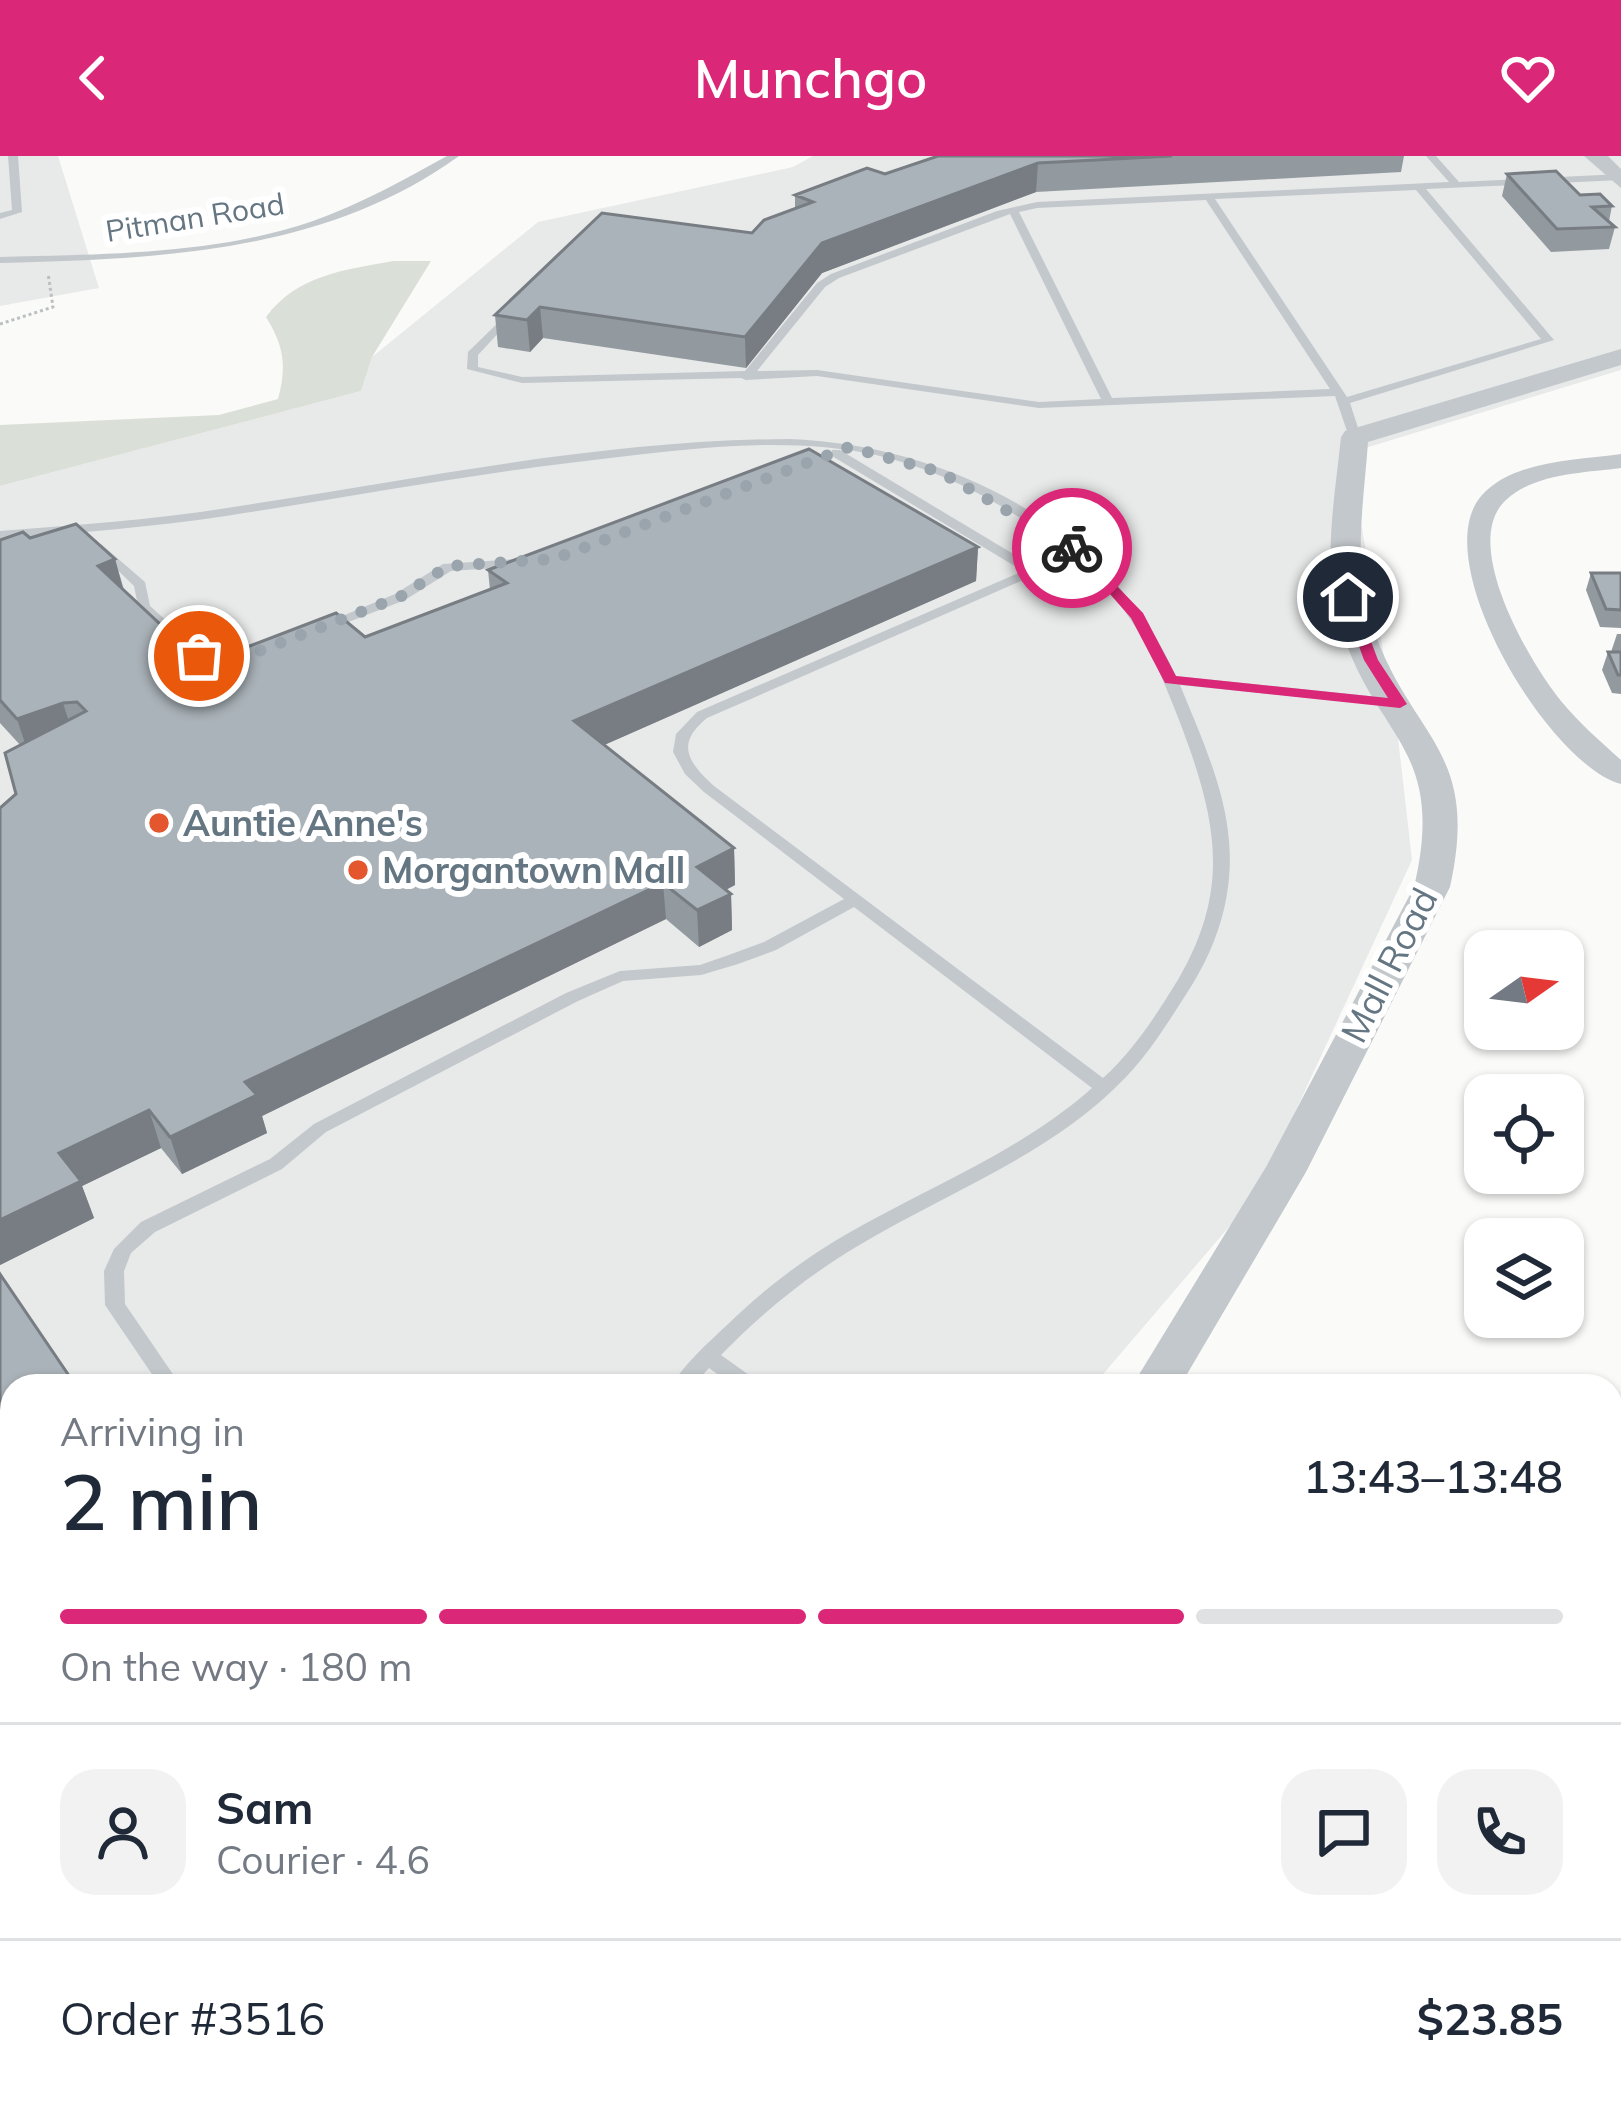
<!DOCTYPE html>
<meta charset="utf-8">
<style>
body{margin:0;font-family:Mulish,sans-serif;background:#f2f2f3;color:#1f2937;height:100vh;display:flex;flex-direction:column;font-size:45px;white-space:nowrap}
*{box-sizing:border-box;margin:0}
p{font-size:39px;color:#747a83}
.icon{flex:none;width:66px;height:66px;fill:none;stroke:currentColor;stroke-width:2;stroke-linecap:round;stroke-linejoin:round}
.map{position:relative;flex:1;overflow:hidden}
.details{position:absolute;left:0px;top:1218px;width:1623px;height:747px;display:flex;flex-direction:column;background:#fff;border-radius:36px 36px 0 0;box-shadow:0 3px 9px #0004}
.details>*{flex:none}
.needle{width:78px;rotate:76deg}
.fabs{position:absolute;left:1464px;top:774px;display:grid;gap:24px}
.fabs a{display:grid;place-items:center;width:120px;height:120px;border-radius:24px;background:#fff;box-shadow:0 3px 9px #0004;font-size:60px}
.pin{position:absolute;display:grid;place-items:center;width:102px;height:102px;color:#fff;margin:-51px;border:6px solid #fff;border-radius:50%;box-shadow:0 3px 12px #0007}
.courier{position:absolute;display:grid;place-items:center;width:120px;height:120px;margin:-60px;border:9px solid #db2777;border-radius:50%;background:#fff;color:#222;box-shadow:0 3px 15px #0007}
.head em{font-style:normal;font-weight:600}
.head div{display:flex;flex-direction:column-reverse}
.head{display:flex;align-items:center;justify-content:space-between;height:204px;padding:0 60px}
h1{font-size:78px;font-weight:600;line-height:90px}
.bar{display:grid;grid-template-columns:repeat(4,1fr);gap:18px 12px;align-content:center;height:144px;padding:0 60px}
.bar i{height:15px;border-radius:9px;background:#e0e1e3}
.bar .selected{background:#db2777}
.bar p{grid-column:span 4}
.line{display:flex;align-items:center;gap:30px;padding:0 60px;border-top:3px solid #e0e1e3}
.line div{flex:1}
.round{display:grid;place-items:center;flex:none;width:126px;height:126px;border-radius:36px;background:#f2f2f3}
header{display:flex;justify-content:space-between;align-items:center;height:156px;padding:0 60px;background:#db2777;color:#fff;font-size:54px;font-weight:600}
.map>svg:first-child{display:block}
</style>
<header><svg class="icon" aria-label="back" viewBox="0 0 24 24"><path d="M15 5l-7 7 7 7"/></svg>Munchgo<svg class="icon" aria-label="heart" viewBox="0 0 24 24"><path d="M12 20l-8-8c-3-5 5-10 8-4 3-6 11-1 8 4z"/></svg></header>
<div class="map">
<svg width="1621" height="1963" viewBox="0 0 1621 1963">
<rect width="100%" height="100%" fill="#fafaf8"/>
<path fill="#e8e9e9" d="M0,0H58L99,132L0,150Z
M813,0H1621V214L1349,297L1398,582L1412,704L1257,1038L1093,1230H12V1953H356L345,1963H0V330L361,235L372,201L538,66L793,11Z"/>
<path fill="#dadfd7" d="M393,105H431L372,201L361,235L0,330V269L219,259L278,243C287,210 284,190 266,161C297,119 344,114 393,105Z"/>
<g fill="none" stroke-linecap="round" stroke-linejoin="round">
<path stroke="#bbbfc2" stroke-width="3" stroke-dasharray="3 3" stroke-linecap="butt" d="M0,168L53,151L48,117"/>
<path fill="#c3c8cc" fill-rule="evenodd" d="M8,0H18L22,56L0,63V57L12,54Z
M447,0H459C325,97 158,103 0,107V101C104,98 214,99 313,65C361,48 403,24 447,0Z
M1426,0H1436L1459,26L1621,18V24L1426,33L1554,184L1350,247L1361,281L1355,285L1349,281L1335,240L1039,252L817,220L746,224L741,222L522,227L467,213L468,196L511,154L516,157L515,159L478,199V211L522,221L745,215L817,127L831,118L997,55L1037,46L1449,26ZM1416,34L1541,183L1347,241L1215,43ZM1206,44L1330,233L1112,242L1019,56L1037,52ZM1010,58L1101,243L1039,246L817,214L757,215L825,131L839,122Z
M789,283C948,289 1109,370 1176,520L1398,543L1405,547L1398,551L1180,529C1200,578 1225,632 1229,685C1234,741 1216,794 1185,840C1167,868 1149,897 1126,921C1052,999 947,1036 856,1091C806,1121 762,1157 721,1199L756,1224L759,1230H734L709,1212L693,1230H671C686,1206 707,1188 727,1169C763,1134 802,1104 845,1079C928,1031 1020,996 1092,932L854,751L776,794L738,808L701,819L623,825L578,845L326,976L282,1013L155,1076L131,1097L124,1115L125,1148L181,1230H160L105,1149L104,1115L114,1093L141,1066L270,1003L314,968L566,837L620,815L700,809L726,800L764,786L844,743L704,636L685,618L673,596L676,578L697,556L1023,415L832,300V294H840L1035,411L1076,402C1017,355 950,316 876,299C779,278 674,295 577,306C459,320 343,342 226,360C151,371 76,377 0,383V375C76,369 152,364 227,352C413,324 600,284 789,283ZM1084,409C1135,458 1154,499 1179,564C1220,671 1233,742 1166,843C1148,871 1128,900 1103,922L714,630C688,606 675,588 707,562L1037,418Z
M101,388L145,426L150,450L191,487L217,503V509H207L181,493L139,454L134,430L95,392Z
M532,402L537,403V409L451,415L405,444L328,474L323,475L316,471L395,438L443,408Z
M12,1482V1504L0,1509V1487Z
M160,1953H192L188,1963H156Z"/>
<path fill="#c3c8cc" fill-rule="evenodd" d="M1621,298V312C1584,317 1535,317 1506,344C1459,387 1530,507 1561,545C1579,567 1600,585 1621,604V628C1550,610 1424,404 1482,339C1514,304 1578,304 1621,298Z"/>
<path fill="#c3c8cc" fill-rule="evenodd" d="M1584,0H1608L1621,13V32Z
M1621,193V209L1368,286C1364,345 1352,410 1372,469C1410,583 1481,591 1450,731L1306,1016L1180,1230H1132L1266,1011L1414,731C1448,587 1372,583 1339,465C1322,406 1335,341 1341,281L1345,275Z
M467,1953H532L528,1963H463Z"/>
</g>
<path fill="#929a9f" d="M938,0H1404L1401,16L1036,36L822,117L746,212L543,182L530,196L498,191L495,159L752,77L795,52V39L885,18Z
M1507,18L1612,50L1609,65L1615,71L1609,93L1551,96L1502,40Z
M0,384L115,403L124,434L190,496L226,499L365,481L490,434L488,414L978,391L976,425L604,589L734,692L735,729L726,734L731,738L732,774L699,791L666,763L262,960L267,977L182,1018L161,992L82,1030L94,1062L0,1109V652L16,638L21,590L0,567Z
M1591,417H1621V472L1600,471L1586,434Z
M1617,478H1621V538L1612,537L1602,514L1608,496H1611Z
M1068,1953H1264L1268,1963H1071Z"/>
<path fill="#777d82" d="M1038,7L1036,36L822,117L746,212L745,181L822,87Z
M540,151L543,182L530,196L527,164Z
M978,391L976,425L577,601L574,565Z
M115,403L124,437L98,410Z
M63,547L74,582L29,599L17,563Z
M734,692L735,729L699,747L697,711Z
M663,727L666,763L262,960L267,977L182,1018L170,981L245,926Z
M731,738L732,774L699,791L697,754Z
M149,954L161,992L82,1030L94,1062L0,1109V1064L59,997Z
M12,1390V1436L0,1443V1397Z"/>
<path fill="#aab3b9" stroke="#777d82" stroke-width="3" d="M938,0H1172L1038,7L822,87L745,181L540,151L527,164L495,159L602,57L752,77L764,64L813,46L795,39L867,12L885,18Z
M1556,15L1580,39L1600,38L1612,50L1592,51L1615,71L1557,73L1507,18Z
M809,293L978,391L574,565L734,692L697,711L731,738L697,754L663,727L245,926L257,939L170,981L149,954L59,997L81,1025L0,1064V652L16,638L5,597L86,555L77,546L63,547L17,563L0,544V384L23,376L30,382L76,368L115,403L98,410L190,496L226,499L336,457L365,481L507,427L488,414Z
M1591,417H1621V454L1606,453Z
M1608,496H1621V519H1618Z
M0,1118L76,1230H12V1390L0,1397Z
M1082,1953H1264L1268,1963H1085Z
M1416,1953H1572L1579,1963H1396Z"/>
<path fill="#db2777" d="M1067,389H1077L1143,457L1176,520L1388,542L1364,504L1341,441L1353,438L1378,504L1407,548L1400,552L1165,527L1131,462Z"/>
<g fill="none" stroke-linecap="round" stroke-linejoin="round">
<path stroke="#99a4ac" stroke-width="12" stroke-dasharray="0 21.6" d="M199,500L217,507L233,505L400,441L448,410L554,403L849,291L940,316L1072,392"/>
</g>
<g fill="#e4572e" stroke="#fff" stroke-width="4.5">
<circle cx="159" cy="667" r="12"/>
<circle cx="358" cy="714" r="12"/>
</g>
<g text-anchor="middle" stroke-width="12" stroke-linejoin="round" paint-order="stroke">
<g font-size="30" fill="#657683" stroke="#fff">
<text transform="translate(195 62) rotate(-9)" y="10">Pitman Road</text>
</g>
<g font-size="36" font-weight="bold" fill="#657683" stroke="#fff" text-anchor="start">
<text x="183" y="680">Auntie Anne's</text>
<text x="382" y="727">Morgantown Mall</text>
</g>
<g font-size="36" fill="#657683" stroke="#fff">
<text transform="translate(1389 809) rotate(-63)" y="13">Mall Road</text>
</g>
</g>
</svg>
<div class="fabs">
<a><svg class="needle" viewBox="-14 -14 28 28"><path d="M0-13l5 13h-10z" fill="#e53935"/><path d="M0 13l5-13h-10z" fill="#747a83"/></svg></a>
<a><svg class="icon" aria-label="locate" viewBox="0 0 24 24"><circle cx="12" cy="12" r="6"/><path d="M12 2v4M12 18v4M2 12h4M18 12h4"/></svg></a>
<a><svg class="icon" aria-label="layers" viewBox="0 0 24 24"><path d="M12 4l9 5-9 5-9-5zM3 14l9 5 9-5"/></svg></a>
</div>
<div class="pin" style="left:199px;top:500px;background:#ea580c"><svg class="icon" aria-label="bag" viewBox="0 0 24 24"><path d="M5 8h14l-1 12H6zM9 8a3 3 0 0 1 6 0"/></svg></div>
<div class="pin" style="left:1348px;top:441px;background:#1f2937"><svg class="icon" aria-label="home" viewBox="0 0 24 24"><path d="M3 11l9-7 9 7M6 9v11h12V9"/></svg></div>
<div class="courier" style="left:1072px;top:392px"><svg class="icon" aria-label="bike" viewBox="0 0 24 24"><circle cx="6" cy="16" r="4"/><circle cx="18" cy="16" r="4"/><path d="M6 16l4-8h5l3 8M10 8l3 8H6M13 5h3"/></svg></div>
<section class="details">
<div class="head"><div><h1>2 min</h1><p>Arriving in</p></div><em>13:43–13:48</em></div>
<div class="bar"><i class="selected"></i><i class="selected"></i><i class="selected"></i><i></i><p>On the way · 180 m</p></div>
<div class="line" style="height:216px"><a class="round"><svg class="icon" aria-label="person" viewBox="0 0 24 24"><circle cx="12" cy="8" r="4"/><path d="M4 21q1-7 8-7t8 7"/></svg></a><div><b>Sam</b><p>Courier · 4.6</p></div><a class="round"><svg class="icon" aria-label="chat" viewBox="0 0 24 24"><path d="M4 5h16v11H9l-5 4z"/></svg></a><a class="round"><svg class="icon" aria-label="phone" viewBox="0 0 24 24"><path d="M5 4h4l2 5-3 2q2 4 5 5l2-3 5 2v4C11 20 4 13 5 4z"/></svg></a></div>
<div class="line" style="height:156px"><div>Order #3516</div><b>$23.85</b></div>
</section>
</div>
